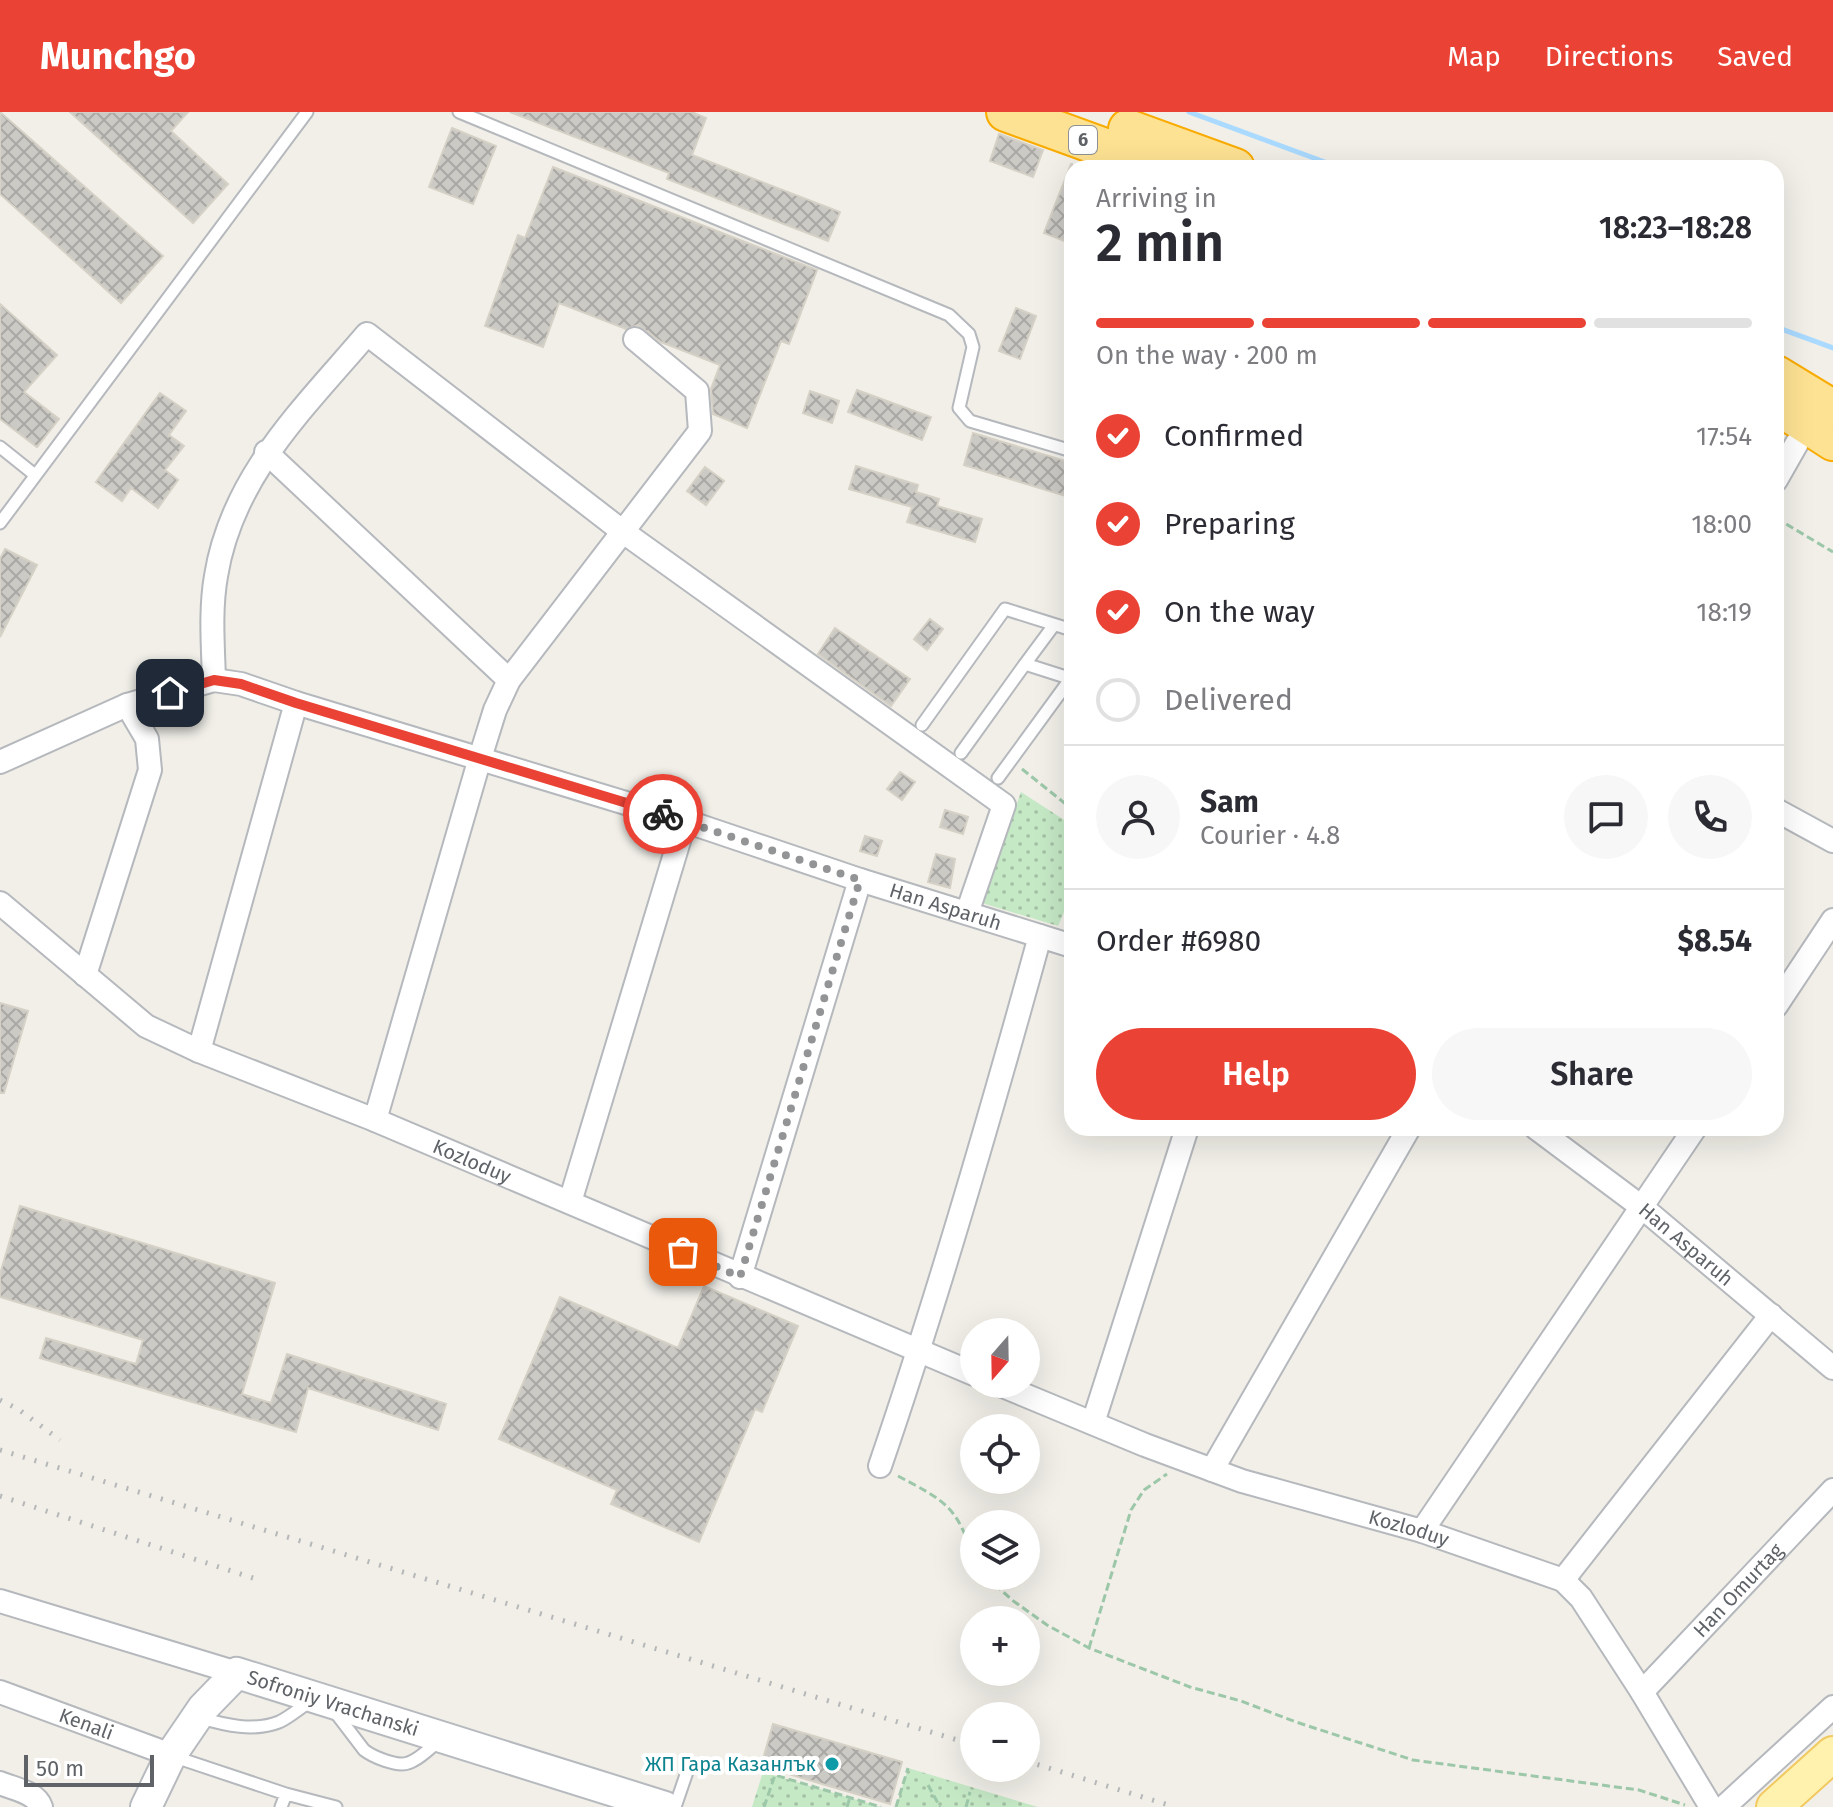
<!DOCTYPE html>
<meta charset="utf-8">
<style>
body{margin:0;font-family:"Fira Sans",sans-serif;background:#f7f7f7;color:#2b2b33;height:100vh;display:flex;flex-direction:column;font-size:30px;white-space:nowrap}
*{box-sizing:border-box;margin:0}
p{font-size:26px;color:#7c7c81}
.icon{flex:none;width:44px;height:44px;fill:none;stroke:currentColor;stroke-width:2;stroke-linecap:round;stroke-linejoin:round}
.map{position:relative;flex:1;overflow:hidden}
.side{position:absolute;left:1064px;top:48px;width:720px;height:976px;display:flex;flex-direction:column;background:#fff;border-radius:24px;box-shadow:0 8px 32px #0002}
.side>*{flex:none}
.needle{width:52px;rotate:200deg}
.tools{position:absolute;left:960px;top:1206px;display:grid;gap:16px}
.tools a{display:grid;place-items:center;width:80px;height:80px;border-radius:50%;background:#fff;box-shadow:0 8px 32px #0002;font-size:40px}
.scale{position:absolute;left:24px;bottom:20px;width:130px;box-sizing:border-box;padding-left:8px;border:4px solid #5f6368;border-top:0;font-size:22px;line-height:28px;white-space:nowrap;color:#5f6368;-webkit-text-stroke:6px #fff;paint-order:stroke}
.pin{position:absolute;display:grid;place-items:center;width:68px;height:68px;color:#fff;margin:-34px;border-radius:16px;box-shadow:0 4px 12px #0006}
.courier{position:absolute;display:grid;place-items:center;width:80px;height:80px;margin:-40px;border:6px solid #ea4335;border-radius:50%;background:#fff;color:#222;box-shadow:0 2px 10px #0007}
.overview em{font-style:normal;font-weight:600}
.overview div{display:flex;flex-direction:column-reverse}
.overview{display:flex;align-items:center;justify-content:space-between;height:136px;padding:0 32px}
h1{font-size:52px;font-weight:600;line-height:60px}
.bar{display:grid;grid-template-columns:repeat(4,1fr);gap:12px 8px;align-content:center;height:96px;padding:0 32px}
.bar i{height:10px;border-radius:6px;background:#e1e1e2}
.bar .active{background:#ea4335}
.bar p{grid-column:span 4}
.line{display:flex;align-items:center;gap:20px;padding:0 32px;border-top:2px solid #e1e1e2}
.line div{flex:1}
.round{display:grid;place-items:center;flex:none;width:84px;height:84px;border-radius:42px;background:#f7f7f7}
ol{padding:0 32px;list-style:none}
li{display:flex;align-items:center;gap:24px;height:88px}
li p{margin-inline-start:auto}
li .icon{padding:8px;border-radius:50%;background:#ea4335;color:#fff;stroke-width:4}
li:last-child{color:#7c7c81}
li i{width:44px;height:44px;border:4px solid #e1e1e2;border-radius:50%}
.primary-button{display:flex;gap:16px;margin-top:auto;padding:16px 32px}
.primary-button a{flex:1;height:92px;border-radius:48px;background:#ea4335;color:#fff;font-size:32px;font-weight:600;line-height:92px;text-align:center}
.primary-button a+a{background:#f7f7f7;color:#2b2b33}
header{display:flex;align-items:center;gap:48px;box-sizing:border-box;height:112px;padding:0 40px;background:#ea4335;color:#fff}
header strong{font-size:38px}
nav{display:flex;gap:44px;margin-inline-start:auto;font-size:28px}
.map>svg:first-child{display:block}
</style>
<header>
<strong>Munchgo</strong>
<nav><a>Map</a><a>Directions</a><a>Saved</a></nav>
</header>
<div class="map">
<svg width="1833" height="1695" viewBox="0 0 1833 1695">
<defs>
<pattern id="park-dots" width="8" height="8" patternUnits="userSpaceOnUse" patternTransform="scale(2)"><rect width="8" height="8" fill="#c5e8c5"/><path d="M2 2h.1M6 6h.1" fill="none" stroke="#a3c0a4" stroke-width="1.8" stroke-linecap="round"/></pattern>
<pattern id="building-cross-hatch" width="8" height="8" patternUnits="userSpaceOnUse" patternTransform="scale(2)"><rect width="8" height="8" fill="#cccac5"/><path d="M0 0l8 8M0 8l8-8" fill="none" stroke="#a9a8a4"/></pattern>
</defs>
<rect width="100%" height="100%" fill="#f1efe8"/>
<path fill="url(#park-dots)" d="M1021,680L1072,713V782L1058,814L982,791Z
M908,1656L1038,1695H896Z
M763,1660L881,1695H752Z"/>
<g fill="none" stroke-linecap="round" stroke-linejoin="round">
<path stroke="#aadaff" stroke-width="5" d="M1189,0L1341,56
M1776,215L1833,236"/>
</g>
<path fill="url(#building-cross-hatch)" stroke="#d6d1c6" stroke-width="2" d="M0,0L163,144L121,191L0,82Z
M70,0H188L171,19L228,72L193,111Z
M510,0H692L706,6L692,43L840,100L828,129L667,67L669,61Z
M452,16L496,34L473,92L429,75Z
M999,22L1043,38L1033,65L990,49Z
M1071,52H1072V132L1044,121Z
M553,55L817,158L789,232L781,229L747,316L713,302L711,277L720,253L661,230L638,213L626,217L559,191L543,235L485,214L518,123L525,126Z
M0,192L57,243L24,280L59,307L37,335L0,307Z
M1016,196L1036,204L1020,247L999,239Z
M857,278L931,305L922,328L848,300Z
M810,279L839,289L832,311L803,301Z
M160,281L186,299L169,323L184,334L165,358L178,368L158,396L131,376L122,389L96,370Z
M973,321L1072,351V386L964,353Z
M856,354L918,373L916,380L939,387L937,394L982,407L975,430L907,410L912,395L849,377Z
M705,355L724,369L706,393L687,379Z
M5,437L37,453L0,525V447Z
M930,507L943,517L927,538L914,527Z
M835,516L910,567L891,594L818,542Z
M900,660L915,670L902,688L887,677Z
M945,698L968,705L963,722L940,715Z
M865,724L882,729L877,744L860,739Z
M936,742L955,747L950,776L928,770Z
M0,891L28,899L4,981H0Z
M20,1094L275,1171L242,1282L271,1291L287,1242L446,1292L438,1318L308,1276L296,1320L40,1246L46,1226L136,1252L143,1228L0,1185V1162Z
M704,1174L798,1214L762,1300L755,1297L699,1430L611,1392L617,1378L499,1327L560,1185L678,1236Z
M773,1612L902,1650L890,1692L761,1654Z"/>
<g fill="none" stroke-linecap="round" stroke-linejoin="round">
<g stroke="#b5b8bc" stroke-width="15">
<path id="lane" d="M459,0L949,203L969,222L973,235L959,296L970,309L1072,339
M0,335L35,363
M0,411L307,0
M1025,552L1054,513
M922,613L1005,497L1072,518
M961,641L1025,552L1072,567
M998,666L1071,566
M335,1600L364,1638C373,1645 397,1655 408,1651C419,1648 431,1635 440,1628
M201,1606C225,1613 254,1620 279,1610C290,1605 301,1595 312,1588
M172,1644L286,1682L336,1695
M281,1695L286,1682
M675,1695L689,1654"/>
</g>
<g stroke="#b5b8bc" stroke-width="26">
<g id="street">
<path d="M266,340L509,568"/>
<path d="M1776,368L1797,331"/>
<path d="M214,568C213,534 210,498 216,464C232,364 304,296 367,222L622,419L1004,693L967,801"/>
<path id="s1" d="M0,650L127,593L214,568L241,572L296,591L685,709L860,768L1072,834"/>
<path d="M1776,698L1833,729"/>
<path id="s2" d="M0,791L146,914L199,939L375,1008L974,1262"/>
<path d="M85,863L150,658L147,627L127,593"/>
<path d="M1776,894L1833,808"/>
<path d="M199,939L296,591"/>
<path d="M375,1008L480,646L495,598L509,568L700,319L697,279L635,227"/>
<path id="s3" d="M1536,1016L1643,1096L1833,1256"/>
<path d="M570,1090L685,709"/>
<path d="M740,1165L860,768"/>
<path id="s4" d="M998,1272L1145,1333L1242,1369L1422,1419L1563,1468L1581,1486L1642,1580L1711,1695"/>
<path d="M1093,1311L1187,1016"/>
<path d="M880,1354C940,1179 991,1002 1040,824"/>
<path d="M1212,1358L1409,1016"/>
<path d="M1422,1419L1695,1016"/>
<path d="M1563,1468L1771,1203"/>
<path d="M0,1489L237,1561"/>
<path id="s5" d="M0,1580L171,1643"/>
<path id="s6" d="M1642,1580L1833,1378"/>
<path d="M0,1671C14,1677 36,1680 41,1695"/>
<path d="M1724,1695L1833,1595"/>
</g>
</g>
<g stroke="#b6babf" stroke-width="34">
<g id="secondary">
<path id="s7" d="M146,1695L171,1643L203,1596L237,1561L665,1695"/>
</g>
</g>
<g stroke="#f2c960" stroke-width="38">
<path id="primary" d="M1774,1695L1833,1642"/>
</g>
<g stroke="#f9ab00" stroke-width="42">
<path id="highway" d="M1006,0L1160,56
M1128,17L1235,56
M1776,263L1827,294
M1776,292L1833,329"/>
</g>
<path stroke="#9cc7a9" stroke-width="3" stroke-dasharray="8 4" stroke-linecap="butt" d="M1776,406L1833,440
M1022,657L1072,697
M898,1364C945,1389 958,1394 974,1449
M986,1464L1012,1488L1047,1513L1089,1536L1190,1575L1241,1589L1296,1610L1413,1648L1639,1678L1685,1693
M1089,1536L1131,1398L1144,1378L1167,1362
M928,1673L940,1695
M764,1695L775,1663L881,1695
M847,1695L850,1685
M896,1695L908,1656
M966,1695L970,1680"/>
<use href="#lane" stroke="#fff" stroke-width="11"/>
<use href="#street" stroke="#fff" stroke-width="22"/>
<use href="#secondary" stroke="#fff" stroke-width="30"/>
<use href="#primary" stroke="#fff2af" stroke-width="34"/>
<use href="#highway" stroke="#fde293" stroke-width="38"/>
<path stroke="#b6b7b8" stroke-width="5" stroke-dasharray="2 10" stroke-linecap="butt" d="M0,1288L18,1297L60,1328
M0,1338L974,1633
M0,1384L253,1466
M1026,1649L1175,1695"/>
</g>
<g fill="none" stroke-linecap="round" stroke-linejoin="round">
<path stroke="#929495" stroke-width="8" stroke-dasharray="0 14.4" d="M663,702L860,768L740,1165L683,1140"/>
<path stroke="#ea4335" stroke-width="10" d="M170,581L214,568L241,572L296,591L663,702"/>
</g>
<circle fill="#0f9aa8" stroke="#fff" stroke-width="3" cx="832" cy="1652" r="8"/>
<g text-anchor="middle" stroke-width="8" stroke-linejoin="round" paint-order="stroke">
<rect fill="#fff" stroke="#8f9295" stroke-width="2" x="1069" y="14" width="28" height="28" rx="6"/>
<g font-size="18" font-weight="bold" fill="#5f6368">
<text x="1083" y="34">6</text>
</g>
<g font-size="20" fill="#5f6368" stroke="#fff">
<text dy="7" stroke="none"><textPath href="#s1" startOffset="996">Han Asparuh</textPath></text>
<text dy="7" stroke="none"><textPath href="#s2" startOffset="544">Kozloduy</textPath></text>
<text dy="7" stroke="none"><textPath href="#s3" startOffset="190">Han Asparuh</textPath></text>
<text dy="7" stroke="none"><textPath href="#s4" startOffset="436">Kozloduy</textPath></text>
<text dy="7" stroke="none"><textPath href="#s6" startOffset="140">Han Omurtag</textPath></text>
<text dy="7" stroke="none"><textPath href="#s7" startOffset="264">Sofroniy Vrachanski</textPath></text>
<text dy="7" stroke="none"><textPath href="#s5" startOffset="92">Kenali</textPath></text>
</g>
<g font-size="20" fill="#0d838f" stroke="#fff" text-anchor="end">
<text x="816" y="1659">ЖП Гара Казанлък</text>
</g>
</g>
</svg>
<div class="tools">
<a><svg class="needle" viewBox="-14 -14 28 28"><path d="M0-13l5 13h-10z" fill="#e53935"/><path d="M0 13l5-13h-10z" fill="#7c7c81"/></svg></a>
<a><svg class="icon" aria-label="locate" viewBox="0 0 24 24"><circle cx="12" cy="12" r="6"/><path d="M12 2v4M12 18v4M2 12h4M18 12h4"/></svg></a>
<a><svg class="icon" aria-label="layers" viewBox="0 0 24 24"><path d="M12 4l9 5-9 5-9-5zM3 14l9 5 9-5"/></svg></a>
<a>+</a>
<a>−</a>
</div>
<div class="scale">50 m</div>
<div class="pin" style="left:683px;top:1140px;background:#ea580c"><svg class="icon" aria-label="bag" viewBox="0 0 24 24"><path d="M5 8h14l-1 12H6zM9 8a3 3 0 0 1 6 0"/></svg></div>
<div class="pin" style="left:170px;top:581px;background:#1f2937"><svg class="icon" aria-label="home" viewBox="0 0 24 24"><path d="M3 11l9-7 9 7M6 9v11h12V9"/></svg></div>
<div class="courier" style="left:663px;top:702px"><svg class="icon" aria-label="bike" viewBox="0 0 24 24"><circle cx="6" cy="16" r="4"/><circle cx="18" cy="16" r="4"/><path d="M6 16l4-8h5l3 8M10 8l3 8H6M13 5h3"/></svg></div>
<section class="side">
<div class="overview"><div><h1>2 min</h1><p>Arriving in</p></div><em>18:23–18:28</em></div>
<div class="bar"><i class="active"></i><i class="active"></i><i class="active"></i><i></i><p>On the way · 200 m</p></div>
<ol>
<li><svg class="icon" aria-label="check" viewBox="0 0 24 24"><path d="M5 12l5 5 9-10"/></svg>Confirmed<p>17:54</p></li>
<li><svg class="icon" aria-label="check" viewBox="0 0 24 24"><path d="M5 12l5 5 9-10"/></svg>Preparing<p>18:00</p></li>
<li><svg class="icon" aria-label="check" viewBox="0 0 24 24"><path d="M5 12l5 5 9-10"/></svg>On the way<p>18:19</p></li>
<li><i></i>Delivered</li>
</ol>
<div class="line" style="height:144px"><a class="round"><svg class="icon" aria-label="person" viewBox="0 0 24 24"><circle cx="12" cy="8" r="4"/><path d="M4 21q1-7 8-7t8 7"/></svg></a><div><b>Sam</b><p>Courier · 4.8</p></div><a class="round"><svg class="icon" aria-label="chat" viewBox="0 0 24 24"><path d="M4 5h16v11H9l-5 4z"/></svg></a><a class="round"><svg class="icon" aria-label="phone" viewBox="0 0 24 24"><path d="M5 4h4l2 5-3 2q2 4 5 5l2-3 5 2v4C11 20 4 13 5 4z"/></svg></a></div>
<div class="line" style="height:104px"><div>Order #6980</div><b>$8.54</b></div>
<div class="primary-button"><a>Help</a><a>Share</a></div>
</section>
</div>
